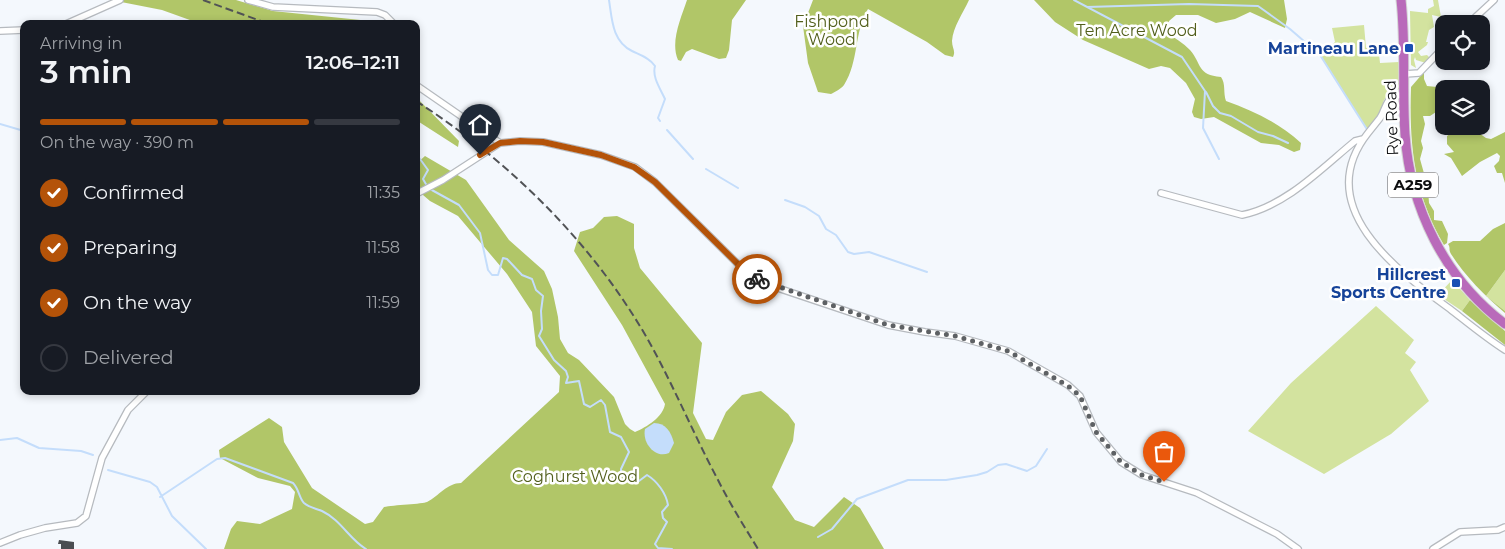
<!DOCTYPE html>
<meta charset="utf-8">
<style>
body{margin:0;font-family:Montserrat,sans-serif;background:#242831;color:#f1f3f6;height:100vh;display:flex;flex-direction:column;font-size:19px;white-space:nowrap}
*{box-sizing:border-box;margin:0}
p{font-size:16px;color:#9ea1a6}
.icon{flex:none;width:28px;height:28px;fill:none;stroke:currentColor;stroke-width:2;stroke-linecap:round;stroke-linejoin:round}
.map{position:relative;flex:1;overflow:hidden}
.details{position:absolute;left:20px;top:20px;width:400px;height:375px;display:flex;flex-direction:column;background:#171b24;border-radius:10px;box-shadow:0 2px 8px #0003}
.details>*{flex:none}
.buttons{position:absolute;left:1435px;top:15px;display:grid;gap:10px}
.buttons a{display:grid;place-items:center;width:55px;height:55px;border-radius:10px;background:#171b24;box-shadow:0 2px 8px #0003;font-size:25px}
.pin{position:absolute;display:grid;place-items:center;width:42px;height:42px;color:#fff;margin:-51px -21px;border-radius:50% 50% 50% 0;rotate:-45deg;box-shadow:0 0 5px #0007}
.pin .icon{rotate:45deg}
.courier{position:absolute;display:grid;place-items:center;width:50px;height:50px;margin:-25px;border:4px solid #b45309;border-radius:50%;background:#fff;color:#222;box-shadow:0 1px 6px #0007}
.overview em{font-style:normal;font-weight:600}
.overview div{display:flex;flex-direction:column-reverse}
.overview{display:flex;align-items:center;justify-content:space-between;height:85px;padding:0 20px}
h1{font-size:32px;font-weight:600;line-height:38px}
.bar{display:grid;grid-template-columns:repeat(4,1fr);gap:8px 5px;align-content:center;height:60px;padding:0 20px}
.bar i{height:6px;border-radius:4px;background:#363941}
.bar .current{background:#b45309}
.bar p{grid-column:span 4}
ol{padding:0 20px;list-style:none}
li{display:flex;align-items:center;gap:15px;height:55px}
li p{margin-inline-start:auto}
li .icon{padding:5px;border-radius:50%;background:#b45309;color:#fff;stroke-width:4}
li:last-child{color:#9ea1a6}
li i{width:28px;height:28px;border:2px solid #363941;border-radius:50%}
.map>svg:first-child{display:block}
</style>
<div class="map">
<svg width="1505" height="549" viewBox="0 0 1505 549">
<rect width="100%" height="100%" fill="#f4f8fd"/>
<path fill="#d3e39f" d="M1433,0H1438L1441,17L1432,15L1434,27L1429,30L1426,42H1428L1427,45L1418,52L1421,56L1427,55L1430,58L1426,63L1416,60L1415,57L1414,60L1416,68L1411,65L1410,11L1428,13V9L1434,6Z
M1364,25L1366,48L1378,45L1380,63L1399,62L1400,88L1389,94L1384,100L1380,113L1368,131L1320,55L1335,42L1332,28Z
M1505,270V311L1486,296Z
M1452,280L1470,300L1462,311L1438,295Z
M1376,306L1414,340L1405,353L1416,362L1410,370L1429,401L1391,434L1324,474L1248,431L1291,383Z"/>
<path fill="#b1c668" d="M111,0H236L273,11L380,22V24H201L162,10Z
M687,0H746L732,20L729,50L726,58L719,59L692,49L686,52L681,61L678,60C670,42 681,18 687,0Z
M813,0H969C963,13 953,27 952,41C952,48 956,51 953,57L945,55L927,42L868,9C854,31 859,62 844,85C841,89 835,92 831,94L818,92L808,63L803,26Z
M1034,0H1284L1287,19L1285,28L1250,12L1235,19L1216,23L1198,15H1176L1169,21L1167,33C1175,38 1183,43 1190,50C1202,64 1197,75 1221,77C1226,84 1223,93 1226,101C1254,111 1279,123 1301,143L1300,150L1294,152L1279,145L1261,143L1214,117L1201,119L1194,117L1192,112L1195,99L1186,83L1170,68L1161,66L1149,69L1083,40L1055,22Z
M1424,72V79L1427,86L1437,87L1442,82L1452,81L1454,87L1453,89H1444V92L1436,95L1442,108L1430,116H1423L1425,124L1421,141L1423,148L1420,159L1425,177L1422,182L1428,189L1429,203L1434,211V220L1442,221L1448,234L1447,243L1444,245C1414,194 1409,145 1411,87Z
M416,97L459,141L458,147L416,120Z
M1454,126H1469L1486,138L1491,139L1505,132V183L1502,173H1497L1494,166L1499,161L1500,156L1497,153L1480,162L1462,176L1451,158L1444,154L1454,152L1447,144V136L1454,131Z
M425,156L466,180L509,240L544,271L552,289L558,317L560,339L568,353L579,360L614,397L625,424L630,429L635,432C647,427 663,417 665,404L622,325L574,251L580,232L593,228L604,217L617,216L634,224V248L640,268L702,343L693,413L706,439L713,440L726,412L742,395L761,391L788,414L795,424L793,441L772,487L795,520L814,527L844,497L860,508L884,549H224L231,529L237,521L260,524L292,509L295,492L290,486L258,478L220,458L219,450L269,418L282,427L284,442L312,488L365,524L373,522L384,507C393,505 423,504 427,502C439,496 447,483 461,483L559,392L560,376L536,346L532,312L507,274L458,216L430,201L416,189V164Z
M1505,223V270L1486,296L1505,311V313C1484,295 1466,277 1451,254C1448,248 1451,249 1448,244L1453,241H1480L1493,229Z
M1470,300L1505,331V345L1462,311Z"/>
<path fill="#c4ddfb" d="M654,423C666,423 671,432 674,443L669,453C655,459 642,443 645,429Z"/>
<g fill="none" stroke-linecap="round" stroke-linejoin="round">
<path stroke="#c4ddfb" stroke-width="2" d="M609,0C612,19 612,41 632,51C640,55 650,58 655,66C652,77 660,88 665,99L658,118L660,121
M1074,0L1182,57L1205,91L1203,128L1219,159
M1087,7L1189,4L1258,6L1290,29L1320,55L1368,131
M1206,92L1213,106L1220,113L1231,116L1258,132L1273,136L1288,143
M0,124L24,131
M667,130L693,159
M416,157L420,159L428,170L423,179L427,186
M706,169L738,188
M430,189L459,205L480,233L488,270L492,275H498L503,258L507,259L522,275L532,279L536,290L543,296L541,311L542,329L539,336L554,360L566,371L568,377L566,383L579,381L584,404L590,407L601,400L605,405L610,432L621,437L629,452L621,469V475L624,477L639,481L647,475C657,481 666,493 668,505L662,512L663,518L667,522L655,544L658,548L672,549
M785,200L805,207L819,216L826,229L836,235L848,252L854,254L869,252L927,272
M0,440L17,438L39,448L81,451L93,455
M108,470L150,482L157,487L172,516L206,549
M160,497L217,459L225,458L293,483C299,489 299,498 304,503C310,508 315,508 322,511C341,520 350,540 366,549
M818,537L832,529L857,499L908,480H946L977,475L987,472L998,465L1006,464L1027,471L1036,466L1047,449"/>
</g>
<path fill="#4a4d51" d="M59,540L74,542V549H61V544H58Z"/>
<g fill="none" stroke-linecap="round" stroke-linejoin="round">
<g stroke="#b6babf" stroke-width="8">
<path id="minor" d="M248,0L273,7L377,12L385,15L394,24
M66,24L120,0
M1468,24L1494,0
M0,31L24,30
M1405,74L1419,73L1444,47
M416,85L500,143
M1405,95C1385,94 1388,105 1380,118C1376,123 1372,128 1368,133C1310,206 1397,271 1450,309C1468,323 1486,338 1505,350
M1161,193L1242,215C1286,206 1322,168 1355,141L1363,139
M416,194L443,180L500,143L520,141L543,142L601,155L635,167L655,182L749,275L763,283L888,325L925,332L955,336L1008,351L1068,385L1080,396L1096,432L1121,462L1142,475L1197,493L1277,534L1298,549
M0,543L20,535L45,528L77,523L86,516L102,458L128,410L147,391
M1433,549L1460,532L1498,530L1505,527"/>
</g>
<g stroke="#d4d4d4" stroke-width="11">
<path id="highway" d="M1401,0C1406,45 1402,89 1405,134C1410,208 1445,279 1505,324"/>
</g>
<use href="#minor" stroke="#fff" stroke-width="5.5"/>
<use href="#highway" stroke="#b96aba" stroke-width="9"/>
<path stroke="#515356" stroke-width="2" stroke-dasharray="8 4" stroke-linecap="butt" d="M203,0L269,24
M416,101C509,161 591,241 647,338C673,384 693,433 718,480C730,504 744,526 758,549"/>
</g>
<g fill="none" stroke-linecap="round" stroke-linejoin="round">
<path stroke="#5e6164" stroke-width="5" stroke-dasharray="0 9" d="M757,279L888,325L955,336L1008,351L1068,386L1080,396L1096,432L1121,462L1142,475L1164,482"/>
<path stroke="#b45309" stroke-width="6" d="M480,155L500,143L520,141L543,142L601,155L634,167L655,182L749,275L757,279"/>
</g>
<g fill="#1a4fb4" stroke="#fff" stroke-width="2">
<rect x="1404" y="43" width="10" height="10" rx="2.5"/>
<rect x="1451" y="278" width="10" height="10" rx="2.5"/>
</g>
<g text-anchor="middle" stroke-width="5" stroke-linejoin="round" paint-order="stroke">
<rect fill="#fff" stroke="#565758" stroke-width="1" x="1388" y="172.5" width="50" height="25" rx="4"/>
<g font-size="15" font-weight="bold" fill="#0e0f11">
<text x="1413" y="190">A259</text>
</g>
<g font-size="16" fill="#525f1c" stroke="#fff">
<text x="832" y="27">Fishpond<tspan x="832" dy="18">Wood</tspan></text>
<text x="1137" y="36">Ten Acre Wood</text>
<text x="575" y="482">Coghurst Wood</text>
</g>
<g font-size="16" font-weight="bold" fill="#164399" stroke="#fff" text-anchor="end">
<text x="1399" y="54">Martineau Lane</text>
<text x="1446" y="280">Hillcrest<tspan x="1446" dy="18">Sports Centre</tspan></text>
</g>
<g font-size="16" fill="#0e0f11" stroke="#fff">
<text transform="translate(1391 118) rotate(-92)" y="6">Rye Road</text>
</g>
</g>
</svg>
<div class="buttons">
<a><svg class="icon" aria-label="locate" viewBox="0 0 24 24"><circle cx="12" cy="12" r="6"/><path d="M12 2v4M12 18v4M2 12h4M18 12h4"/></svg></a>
<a><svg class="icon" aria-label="layers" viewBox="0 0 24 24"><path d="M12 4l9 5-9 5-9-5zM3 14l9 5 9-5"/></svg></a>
</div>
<div class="pin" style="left:1164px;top:482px;background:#ea580c"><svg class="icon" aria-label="bag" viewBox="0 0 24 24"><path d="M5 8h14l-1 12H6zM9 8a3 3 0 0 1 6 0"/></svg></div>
<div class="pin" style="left:480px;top:155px;background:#1f2937"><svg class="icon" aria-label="home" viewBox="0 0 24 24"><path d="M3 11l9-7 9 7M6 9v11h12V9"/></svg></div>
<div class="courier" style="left:757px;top:279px"><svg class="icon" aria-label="bike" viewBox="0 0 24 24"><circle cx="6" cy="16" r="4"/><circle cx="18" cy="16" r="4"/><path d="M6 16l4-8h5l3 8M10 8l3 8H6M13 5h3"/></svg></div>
<section class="details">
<div class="overview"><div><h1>3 min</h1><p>Arriving in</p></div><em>12:06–12:11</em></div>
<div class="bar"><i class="current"></i><i class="current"></i><i class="current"></i><i></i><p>On the way · 390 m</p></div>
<ol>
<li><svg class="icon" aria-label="check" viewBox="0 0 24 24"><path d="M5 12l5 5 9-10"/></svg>Confirmed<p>11:35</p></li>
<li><svg class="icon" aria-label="check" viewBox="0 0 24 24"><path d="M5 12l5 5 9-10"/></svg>Preparing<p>11:58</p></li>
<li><svg class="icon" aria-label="check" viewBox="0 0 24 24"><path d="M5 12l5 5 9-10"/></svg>On the way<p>11:59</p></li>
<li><i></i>Delivered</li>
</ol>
</section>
</div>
